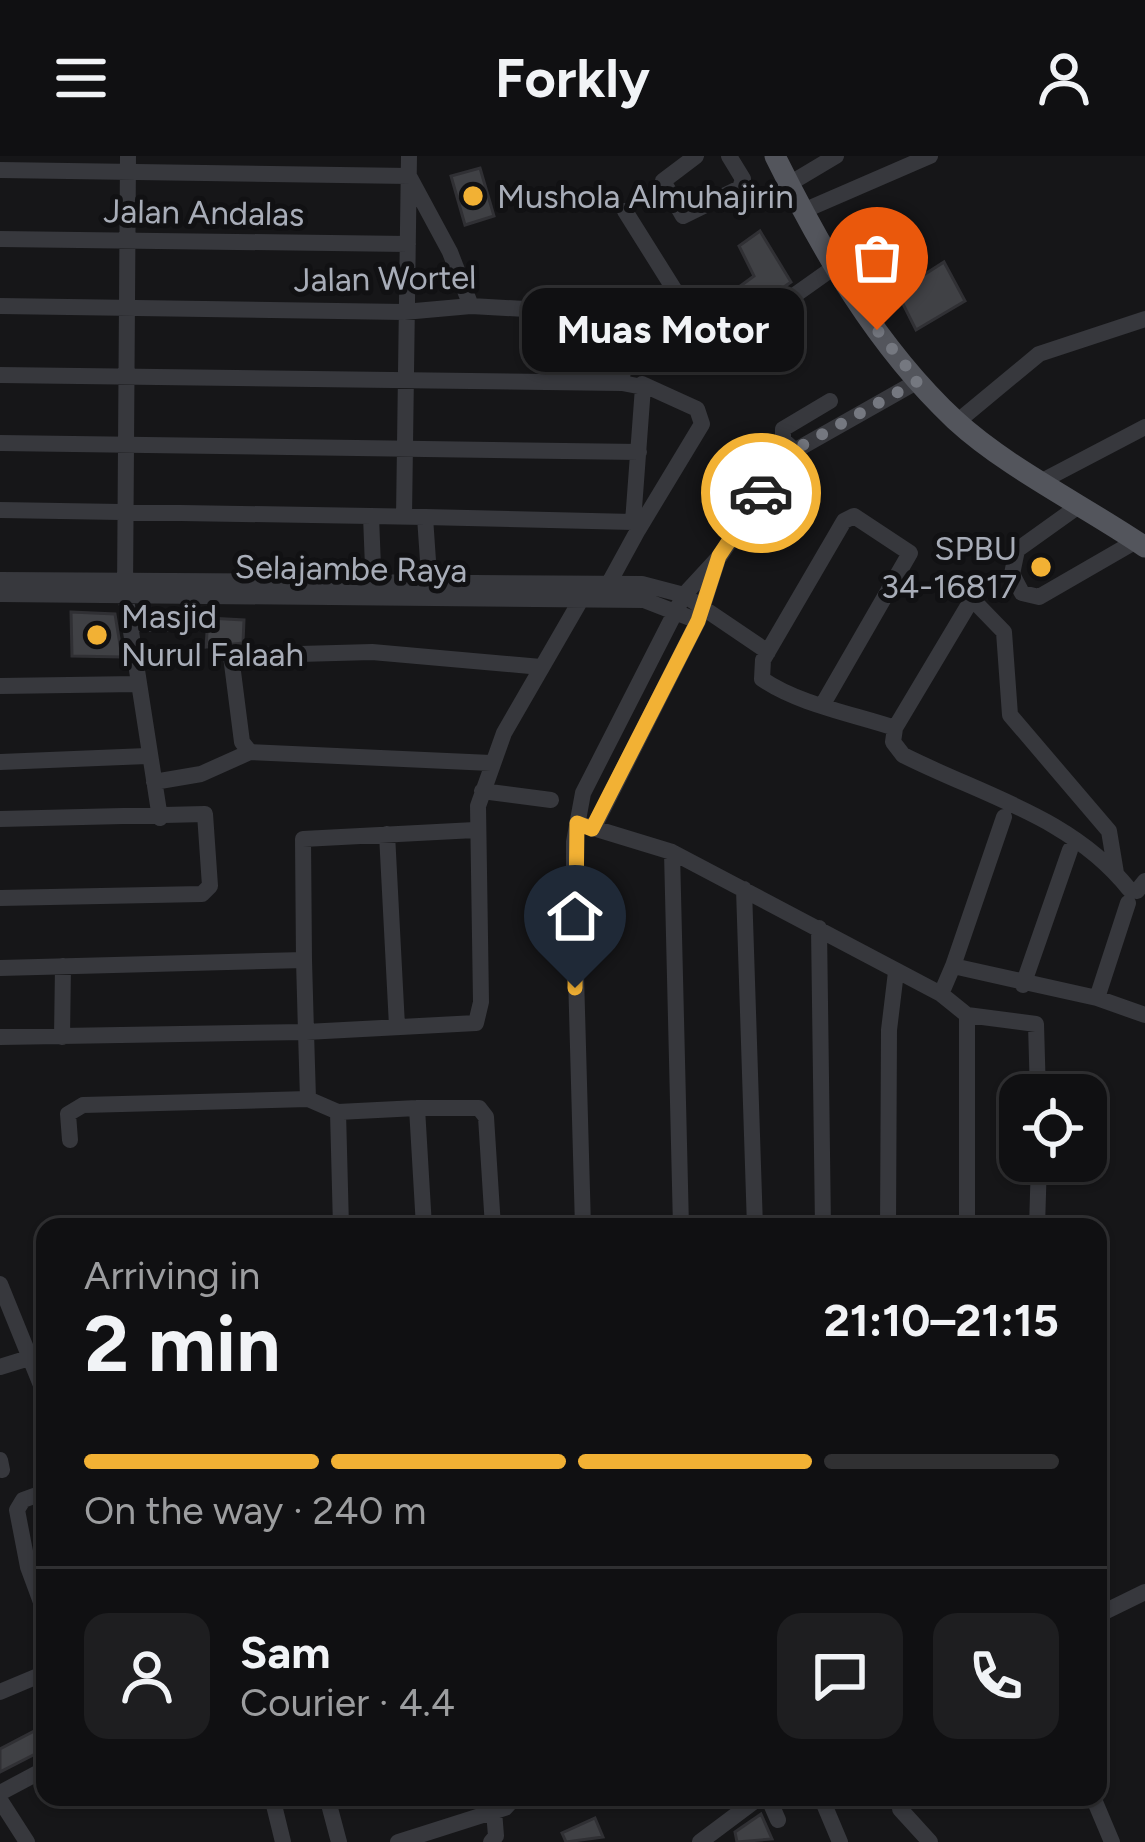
<!DOCTYPE html>
<meta charset="utf-8">
<style>
body{margin:0;font-family:Figtree,sans-serif;background:#1e1e20;color:#f1f3f6;height:100vh;display:flex;flex-direction:column;font-size:45px;white-space:nowrap}
*{box-sizing:border-box;margin:0}
p{font-size:39px;color:#9c9d9f}
.icon{flex:none;width:66px;height:66px;fill:none;stroke:currentColor;stroke-width:2;stroke-linecap:round;stroke-linejoin:round}
.map{position:relative;flex:1;overflow:hidden}
.drawer{position:absolute;left:36px;top:1062px;width:1071px;height:588px;display:flex;flex-direction:column;background:#101012;border-radius:24px;box-shadow:0 3px 9px #0004,0 0 0 3px #303032}
.drawer>*{flex:none}
.tools{position:absolute;left:999px;top:918px;display:grid;gap:24px}
.tools a{display:grid;place-items:center;width:108px;height:108px;border-radius:24px;background:#101012;box-shadow:0 3px 9px #0004,0 0 0 3px #303032;font-size:60px}
.pin{position:absolute;display:grid;place-items:center;width:102px;height:102px;color:#fff;margin:-123px -51px;border-radius:50% 50% 50% 0;rotate:-45deg;box-shadow:0 0 12px #0007}
.pin .icon{rotate:45deg}
.courier{position:absolute;display:grid;place-items:center;width:120px;height:120px;margin:-60px;border:9px solid #f2b134;border-radius:50%;background:#fff;color:#222;box-shadow:0 3px 15px #0007}
.bubble{position:absolute;height:84px;border-radius:24px;background:#101012;box-shadow:0 3px 9px #0004,0 0 0 3px #303032;font-size:39px;font-weight:700;line-height:84px;text-align:center}
.summary em{font-style:normal;font-weight:700}
.summary div{display:flex;flex-direction:column-reverse}
.summary{display:flex;align-items:center;justify-content:space-between;height:204px;padding:0 48px}
h1{font-size:78px;font-weight:700;line-height:90px}
.bar{display:grid;grid-template-columns:repeat(4,1fr);gap:18px 12px;align-content:center;height:144px;padding:0 48px}
.bar i{height:15px;border-radius:9px;background:#303032}
.bar .on{background:#f2b134}
.bar p{grid-column:span 4}
.line{display:flex;align-items:center;gap:30px;padding:0 48px;border-top:3px solid #303032}
.line div{flex:1}
.round{display:grid;place-items:center;flex:none;width:126px;height:126px;border-radius:24px;background:#1e1e20}
header{display:flex;justify-content:space-between;align-items:center;height:156px;padding:0 48px;background:#101012;font-size:54px;font-weight:700}
.map>svg:first-child{display:block}
</style>
<header><svg class="icon" aria-label="menu" viewBox="0 0 24 24"><path d="M4 6h16M4 12h16M4 18h16"/></svg>Forkly<svg class="icon" aria-label="person" viewBox="0 0 24 24"><circle cx="12" cy="8" r="4"/><path d="M4 21q1-7 8-7t8 7"/></svg></header>
<div class="map">
<svg width="1145" height="1686" viewBox="0 0 1145 1686">
<rect width="100%" height="100%" fill="#161618"/>
<path fill="#404145" stroke="#303034" stroke-width="3" d="M480,12L494,60L465,69L451,20Z
M760,75L791,126L741,162L728,139L754,120L739,90Z
M944,106L965,145L916,174L897,136Z
M71,456L115,458L122,501L72,500Z
M208,462L244,464L243,487L206,491Z
M40,1572L45,1593L0,1616V1593Z
M761,1658L772,1683L737,1686L735,1676Z
M595,1662L603,1681L566,1686L562,1677Z"/>
<g fill="none" stroke-linecap="round" stroke-linejoin="round">
<path stroke="#37383d" stroke-width="16" d="M128,0L125,437L160,662
M696,0L663,25L683,60L740,32L743,23L729,0
M0,14L409,20L450,96L471,150
M789,28L836,0
M625,55L704,181L726,188L833,112
M803,55L930,0
M0,83L408,88
M0,150L404,156L471,150L614,158L625,177L622,227L643,231L633,366L638,374L609,427
M0,219L622,227
M957,266L1039,198L1145,163
M0,287L639,296
M794,294L783,284V273L830,245
M1044,324L1145,271
M1080,349L1017,394L1012,418L1022,437L1039,441L1136,385
M0,354L371,360
M404,361L409,0
M425,361L633,366
M638,374L702,268L697,253L642,228
M0,424L642,428L684,439L768,496
M374,437L371,360L425,361L430,434
M0,438L644,444L698,465
M129,468H195
M0,530L137,528
M823,548L910,397L854,360L844,365L763,504L762,523C798,548 853,558 895,572L893,586L903,599C982,639 1072,661 1129,733L1137,735L1145,725
M895,572L972,443L1004,476L1010,559L1109,675L1116,717
M0,606L147,600
M491,607L250,596L242,586L231,500L372,496L541,511
M154,626L201,618L250,596
M482,635L551,644
M0,663L205,658L210,730L202,738L0,742
M577,667L672,696L941,838L967,859V1071
M593,673L698,465L717,406
M387,678L397,870
M672,696L681,1071
M744,733L755,1071
M819,772L823,1071
M304,804L306,876L476,867L481,846L478,650L504,577L590,428
M953,810L1004,661
M0,812L304,804L303,683L475,674
M1023,829L1070,694
M941,838L953,810L1097,842L1145,859
M1097,842L1128,747
M967,859L1036,868L1038,939
M0,881L306,876L308,943
M62,881L63,810
M338,956L341,1071
M70,984L68,958L83,949L308,943L338,956L417,952
M424,1071L417,952H479L486,961L493,1071
M583,1071L574,747V686L583,637L684,439L720,400L789,298L918,225
M868,1071H925
M888,1071L889,874L896,816
M1037,1071L1039,1005
M0,1128L45,1239
M0,1211L45,1197
M0,1304L2,1314
M45,1336L23,1344L17,1354L28,1411L45,1457
M1098,1459L1145,1436
M0,1536L45,1517
M0,1637L45,1613
M272,1641L283,1686
M327,1641L339,1686
M768,1641L778,1664
M821,1641L840,1686
M901,1641L900,1653L930,1686
M1093,1641L1112,1686
M0,1644L27,1686
M398,1686L505,1652L515,1641
M491,1686L496,1680L494,1655
M700,1686L760,1641"/>
<path stroke="#53555c" stroke-width="21" d="M775,0C822,95 876,190 955,264C1007,312 1085,350 1145,391"/>
</g>
<g fill="none" stroke-linecap="round" stroke-linejoin="round">
<path stroke="#757880" stroke-width="12" stroke-dasharray="0 21.6" d="M761,337L794,294L918,225L877,174"/>
<path stroke="#f2b134" stroke-width="15" d="M575,832L577,667L592,673L698,465L719,400L761,337"/>
</g>
<g fill="#f2b134" stroke="#111113" stroke-width="4.5">
<circle cx="473" cy="40" r="12"/>
<circle cx="1041" cy="411" r="12"/>
<circle cx="97" cy="479" r="12"/>
</g>
<g text-anchor="middle" stroke-width="10" stroke-linejoin="round" paint-order="stroke">
<g font-size="33" fill="#a8adb8" stroke="#111113" text-anchor="start">
<text x="497" y="52">Mushola Almuhajirin</text>
<text x="1017" y="404" text-anchor="end">SPBU<tspan x="1017" dy="38">34-16817</tspan></text>
<text x="121" y="472">Masjid<tspan x="121" dy="38">Nurul Falaah</tspan></text>
</g>
<g font-size="33" fill="#a8adb8" stroke="#111113">
<text transform="translate(204 56) rotate(1)" y="12">Jalan Andalas</text>
<text transform="translate(385 122) rotate(-1)" y="12">Jalan Wortel</text>
<text transform="translate(351 412) rotate(1)" y="12">Selajambe Raya</text>
</g>
</g>
</svg>
<div class="tools">
<a><svg class="icon" aria-label="locate" viewBox="0 0 24 24"><circle cx="12" cy="12" r="6"/><path d="M12 2v4M12 18v4M2 12h4M18 12h4"/></svg></a>
</div>
<div class="pin" style="left:877px;top:174px;background:#ea580c"><svg class="icon" aria-label="bag" viewBox="0 0 24 24"><path d="M5 8h14l-1 12H6zM9 8a3 3 0 0 1 6 0"/></svg></div>
<div class="pin" style="left:575px;top:832px;background:#1f2937"><svg class="icon" aria-label="home" viewBox="0 0 24 24"><path d="M3 11l9-7 9 7M6 9v11h12V9"/></svg></div>
<div class="courier" style="left:761px;top:337px"><svg class="icon" aria-label="car" viewBox="0 0 24 24"><path d="M5 17H2v-5l4-1 3-4h7l3 4 3 1v5h-3M9 17h6M6 11h13"/><circle cx="7" cy="17" r="2"/><circle cx="17" cy="17" r="2"/></svg></div>
<div class="bubble" style="left:522px;top:132px;width:282px">Muas Motor</div>
<section class="drawer">
<div class="summary"><div><h1>2 min</h1><p>Arriving in</p></div><em>21:10–21:15</em></div>
<div class="bar"><i class="on"></i><i class="on"></i><i class="on"></i><i></i><p>On the way · 240 m</p></div>
<div class="line" style="height:216px"><a class="round"><svg class="icon" aria-label="person" viewBox="0 0 24 24"><circle cx="12" cy="8" r="4"/><path d="M4 21q1-7 8-7t8 7"/></svg></a><div><b>Sam</b><p>Courier · 4.4</p></div><a class="round"><svg class="icon" aria-label="chat" viewBox="0 0 24 24"><path d="M4 5h16v11H9l-5 4z"/></svg></a><a class="round"><svg class="icon" aria-label="phone" viewBox="0 0 24 24"><path d="M5 4h4l2 5-3 2q2 4 5 5l2-3 5 2v4C11 20 4 13 5 4z"/></svg></a></div>
</section>
</div>
